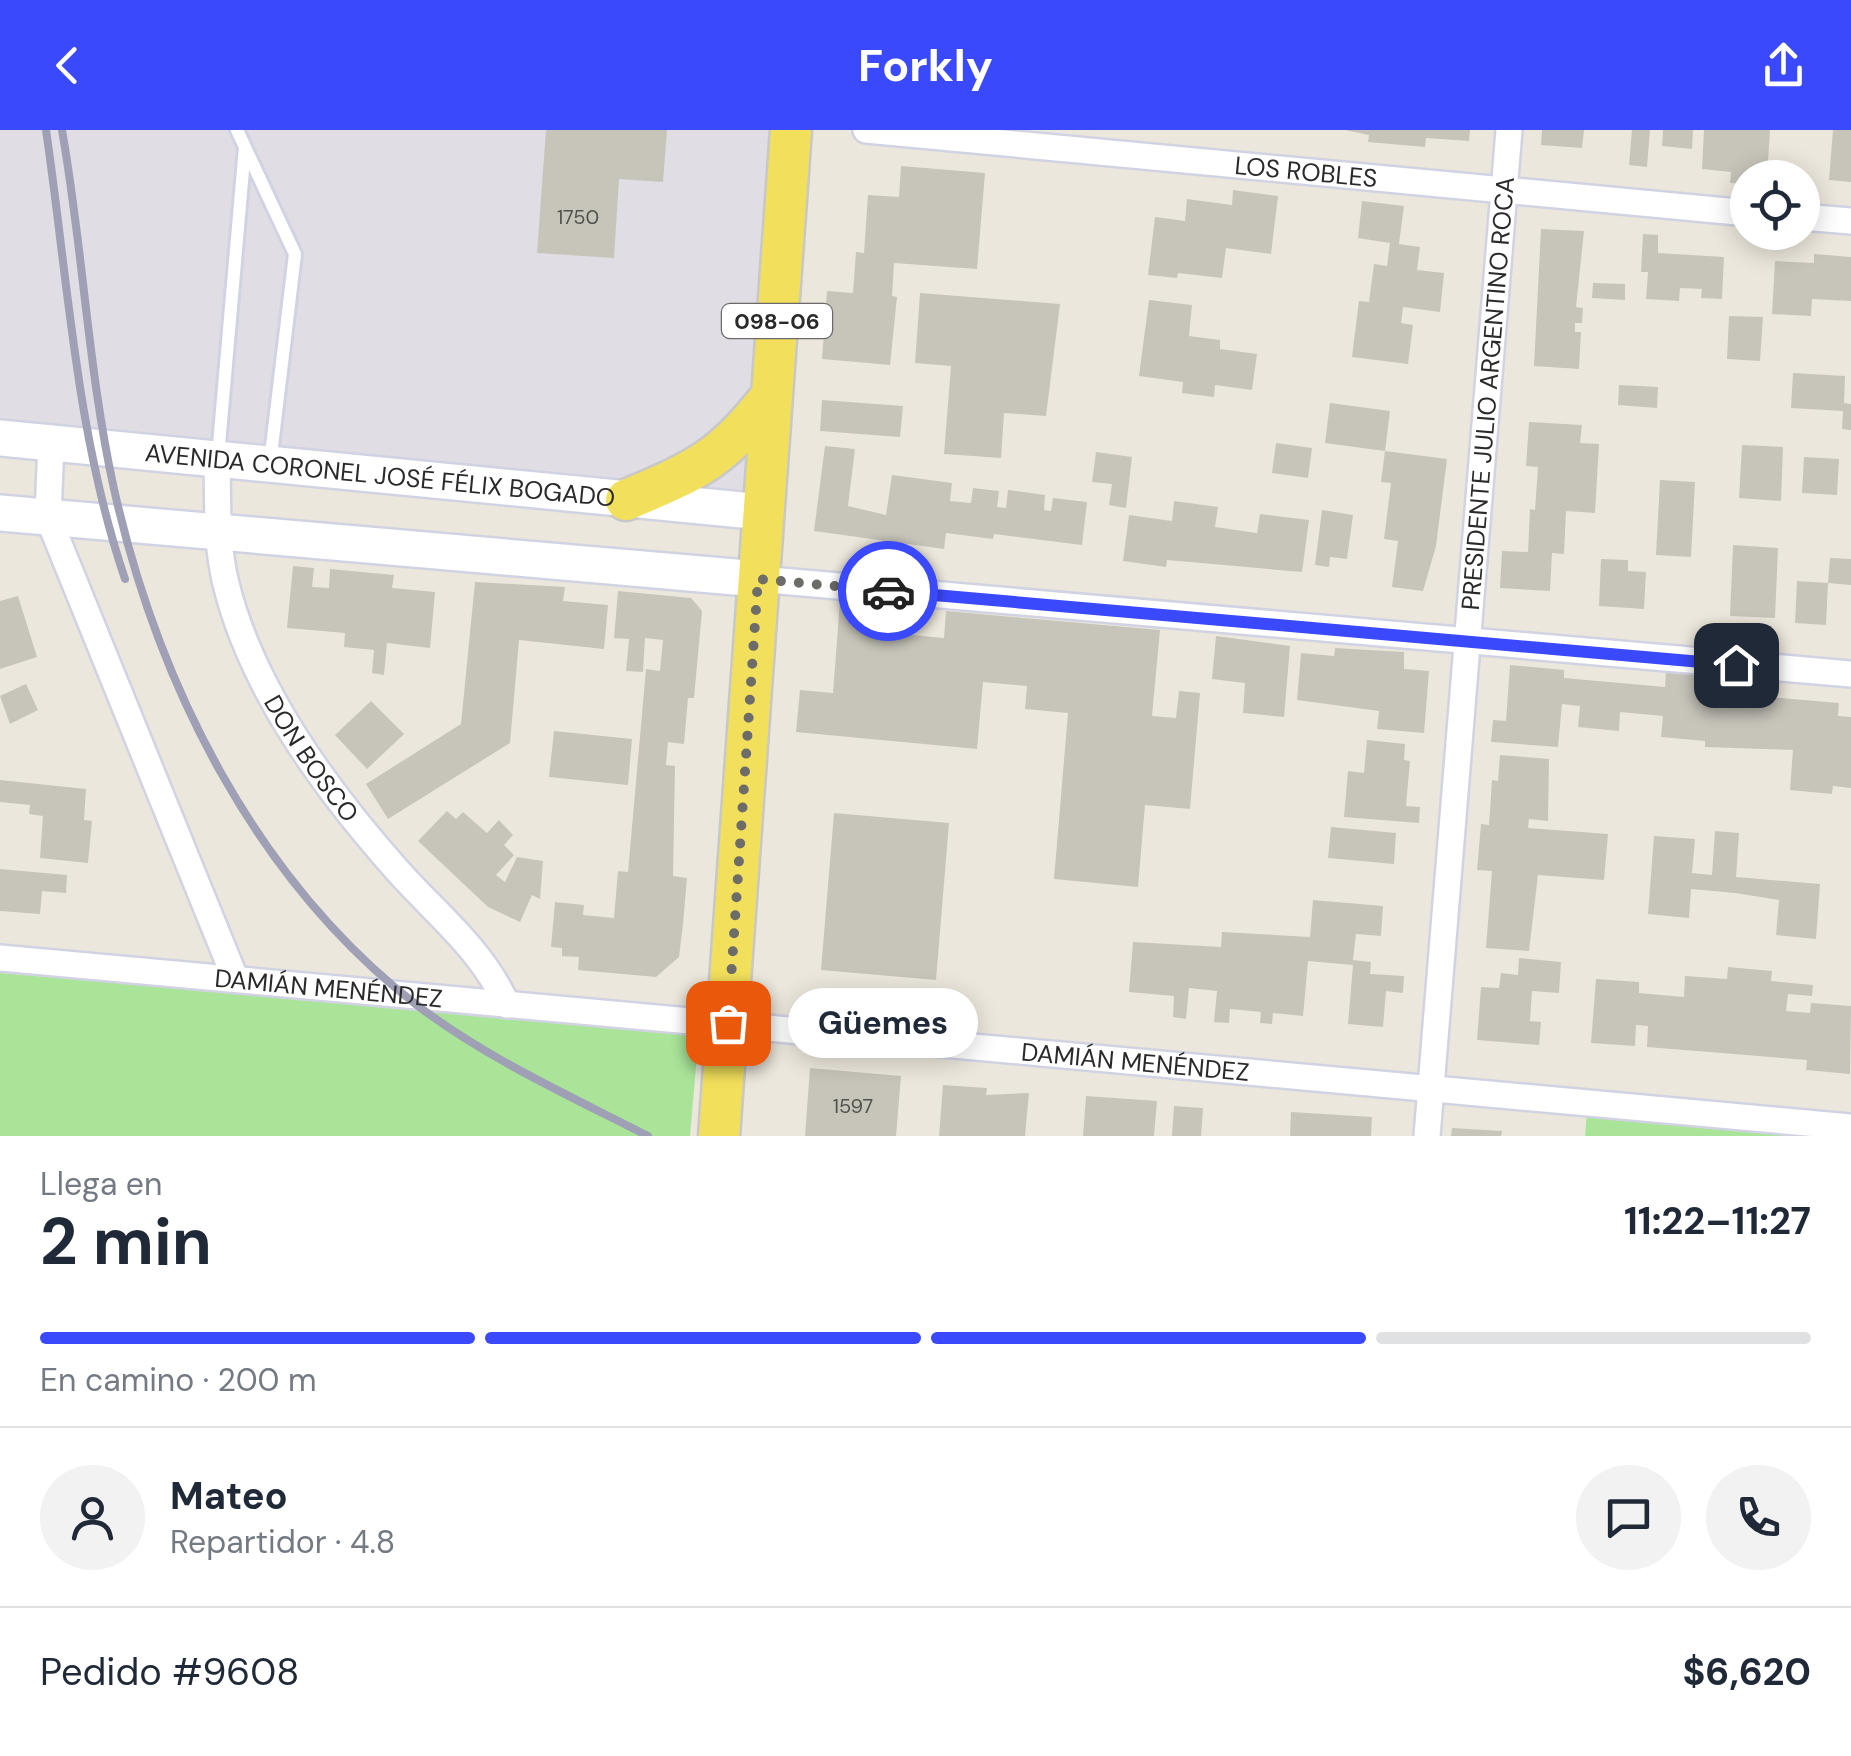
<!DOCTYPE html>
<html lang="es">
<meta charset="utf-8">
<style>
body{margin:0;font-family:"DM Sans",sans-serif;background:#f2f2f3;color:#1f2937;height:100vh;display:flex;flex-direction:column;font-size:38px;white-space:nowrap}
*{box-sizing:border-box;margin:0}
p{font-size:32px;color:#747a83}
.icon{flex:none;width:55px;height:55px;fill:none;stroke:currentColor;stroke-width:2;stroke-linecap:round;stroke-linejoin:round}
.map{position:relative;height:1006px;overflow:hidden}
.drawer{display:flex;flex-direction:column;background:#fff;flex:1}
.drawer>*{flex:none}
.buttons{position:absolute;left:1730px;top:30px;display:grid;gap:20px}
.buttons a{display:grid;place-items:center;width:90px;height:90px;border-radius:50%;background:#fff;box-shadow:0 5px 25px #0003;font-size:50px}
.pin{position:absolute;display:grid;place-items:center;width:85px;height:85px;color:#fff;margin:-42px;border-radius:20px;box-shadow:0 5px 15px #0006}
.courier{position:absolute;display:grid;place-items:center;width:100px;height:100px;margin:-50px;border:8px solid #3a49fb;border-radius:50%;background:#fff;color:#222;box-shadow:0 2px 12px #0007}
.bubble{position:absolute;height:70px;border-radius:35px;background:#fff;box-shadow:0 5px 25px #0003;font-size:32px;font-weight:700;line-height:70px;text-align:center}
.headline em{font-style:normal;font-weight:700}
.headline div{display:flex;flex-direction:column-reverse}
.headline{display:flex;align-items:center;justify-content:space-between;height:170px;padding:0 40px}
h1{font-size:65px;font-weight:700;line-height:75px}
.bar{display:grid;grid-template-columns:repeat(4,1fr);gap:15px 10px;align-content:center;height:120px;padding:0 40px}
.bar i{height:12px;border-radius:8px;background:#e0e1e3}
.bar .active{background:#3a49fb}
.bar p{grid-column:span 4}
.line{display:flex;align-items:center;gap:25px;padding:0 40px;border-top:2px solid #e0e1e3}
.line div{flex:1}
.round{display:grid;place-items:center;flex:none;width:105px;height:105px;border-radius:52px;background:#f2f2f3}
header{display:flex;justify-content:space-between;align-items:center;height:130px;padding:0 40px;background:#3a49fb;color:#fff;font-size:45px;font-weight:700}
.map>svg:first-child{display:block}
</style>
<header><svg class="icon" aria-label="back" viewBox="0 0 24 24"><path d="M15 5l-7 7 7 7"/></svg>Forkly<svg class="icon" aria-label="share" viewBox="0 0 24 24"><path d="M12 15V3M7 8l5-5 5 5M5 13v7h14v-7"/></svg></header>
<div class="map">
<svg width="1851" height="1006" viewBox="0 0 1851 1006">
<rect width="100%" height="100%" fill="#ece7dc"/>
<path fill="#e0dde5" d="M0,0H791L763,382L0,308Z"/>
<path fill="#a9e498" d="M0,843L699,902L690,1006H0Z
M1587,982L1801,1000L1800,1006H1585Z"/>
<path fill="#c7c5ba" d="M546,0H667L663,52L619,49L614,128L537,123Z
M1345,0H1470L1469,11L1426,8L1425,17L1368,12L1369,5Z
M1542,0H1584L1582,18L1541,15Z
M1632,0H1650L1647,37L1629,35Z
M1663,0H1693L1692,19L1662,16Z
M1704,0H1770L1767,48H1748V54L1730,53L1731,42L1702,39Z
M1833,0H1851V52L1829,50Z
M901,36L985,43L977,139L894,133L892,166L897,167L890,235L822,229L827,161L853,163L856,122L864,123L868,65L899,67Z
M1233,60L1278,66L1271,124L1226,118L1222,148L1178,143L1177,148L1148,145L1155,87L1185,91L1187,69L1232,75Z
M1362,71L1404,76L1399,114L1420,117L1417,140L1444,143L1440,182L1403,177L1401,193L1413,195L1408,234L1352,227L1359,171L1369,172L1374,134L1387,136L1390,113L1358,108Z
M1541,99L1584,101L1576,177L1583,178L1582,193H1575V202H1581L1579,239L1534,236Z
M1643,104L1658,105V123L1724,127L1722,169L1701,168L1702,159L1680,158L1679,171L1646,169L1648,142H1641Z
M1814,124L1851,127V171L1812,169L1811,186L1772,184L1775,131L1814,133Z
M1593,153L1625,154V170L1592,168Z
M920,163L1060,174L1046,286L1004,283L1001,328L944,324L951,236L915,233Z
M1149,170L1192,175L1189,206L1220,210V219L1257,224L1252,260L1215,255L1214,267L1182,263L1183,252L1139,246Z
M1729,186L1763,187L1760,231L1727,229Z
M1793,243L1845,246L1844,273L1851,274V300L1842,299L1843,281L1791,278Z
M1619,255L1658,257L1657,278L1618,275Z
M822,270L903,276L900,307L820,301Z
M1330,273L1390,281L1385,321L1325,313Z
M1529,292L1582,295L1580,313L1599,314L1595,383L1566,381L1564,424L1552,423L1550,461L1500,458L1502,421L1528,422L1530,379L1535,380L1538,337L1526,336Z
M1276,313L1312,318L1308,348L1272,343Z
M1742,315L1783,317L1781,371L1739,368Z
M825,316L855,319L848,376L886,385L892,345L952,353L950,371L971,373L973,358L999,361L997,377L1006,378L1008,360L1045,365L1044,380L1051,381L1053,368L1087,372L1082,415L994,404L993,409L946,403L944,419L814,401Z
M1385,321L1447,329L1436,416L1423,461L1392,457L1398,411L1384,409L1391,353L1381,352Z
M1096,322L1132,327L1126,378L1109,375L1112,354L1092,352Z
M1804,327L1839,329L1837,365L1802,363Z
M1660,350L1695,352L1691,427L1656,425Z
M1174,371L1218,377L1215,397L1257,403L1260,384L1309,390L1302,442L1167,430L1166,437L1123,431L1129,385L1172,391Z
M1322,380L1353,385L1347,429L1330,427L1329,437L1315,435Z
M1733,415L1778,418L1775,488L1730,486Z
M1830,428L1851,429V455L1828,453L1826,495L1795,493L1797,451L1828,453Z
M1601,429L1628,430V441L1646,442L1644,479L1599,476Z
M293,436L314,438L312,457L329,458L330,439L394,445L392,458L435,462L430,518L387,513L384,545L372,543L374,520L344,517L345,503L287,498Z
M475,452L565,457L563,471L608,475L604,519L519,510L510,613L388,689L366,654L461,594Z
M618,461L691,468L702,481L694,568H688L684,614L668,612L666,635L675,636L673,746L687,748L683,794L679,827L656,847L578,840L579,827L562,826V818L551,817L555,772L584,775L583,785L614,788L618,741L628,742L646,539L660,541L663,510L645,508L643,542L626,541L629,509L614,508Z
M18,466L37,527L0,539V471Z
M840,471L893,476L890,503L944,508L946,481L1160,500L1152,586L1176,588L1179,561L1200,563L1190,679L1145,675L1138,757L1054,749L1068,583L1025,579L1027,556L983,552L977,619L796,602L800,560L833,563Z
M1216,506L1290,516L1284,587L1243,583L1245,553L1212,549Z
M1335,518L1404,522V539L1429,541L1424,603L1377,599L1379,581L1297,570L1301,523L1334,526Z
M1510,535L1564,540V548L1665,557L1666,542L1710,546L1709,562L1839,573L1838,586L1851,587V658L1833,656L1832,664L1790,660L1793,620L1705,617V611L1661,607L1663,586L1620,582L1619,601L1578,597L1580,576L1562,574L1558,617L1491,612L1493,590L1506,591Z
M26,554L38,580L10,594L0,566Z
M371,571L404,604L367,639L335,605Z
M554,601L632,609L628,655L549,647Z
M1367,610L1405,614L1404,630L1410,631L1406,676L1420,677L1419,693L1344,687L1348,641L1364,643Z
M1500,625L1549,629L1548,691L1529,689L1528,698L1608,704L1604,750L1538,745L1529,821L1486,818L1492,741L1477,740L1481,694L1489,695L1492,650L1498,651Z
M0,650L86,659L84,690L92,691L88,733L40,728L43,686L29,684L30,675L0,672Z
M447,681L456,689L463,682L487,703L499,690L513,705L504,715L514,725L496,745L505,752L517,727L543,731L540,769L532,765L520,792L488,777L418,711Z
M834,683L949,693L936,850L821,840Z
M1331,697L1396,703L1394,734L1328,728Z
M1715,701L1739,703L1736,747L1820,754L1816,809L1776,805L1779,770L1735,763L1691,759L1689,788L1648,784L1654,706L1695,709L1692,743L1712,745Z
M0,739L67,745L66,763L42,761L40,784L0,781Z
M1313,770L1383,776L1381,806L1356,804L1353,830L1371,832L1370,844L1404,846L1403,863L1386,861L1383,897L1348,894L1353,835L1308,831L1303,886L1273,883L1272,894L1260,893L1261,882L1230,879L1229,893L1214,892L1217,861L1189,858L1186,889L1173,887L1174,866L1129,862L1133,812L1221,817L1222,802L1310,807Z
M1519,828L1561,832L1559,863L1532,861L1530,891L1541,892L1539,915L1477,910L1481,857L1499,858L1501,843L1518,845Z
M1728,837L1772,841L1771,851L1813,855L1812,866L1788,864L1786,881L1810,883L1811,873L1851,876L1850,944L1806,940L1807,930L1647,917L1648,896L1636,895L1635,916L1591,913L1596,849L1639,852V863L1684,867L1685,846L1727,849Z
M810,938L901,946L896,1006H805Z
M943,955L987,958L986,965L1029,963L1025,1006H939Z
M1086,966L1157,971L1154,1006H1083Z
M1174,976L1203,978L1201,1006H1172Z
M1291,982L1372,987L1371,1006H1290Z
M1452,998L1502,1001L1501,1006H1451Z"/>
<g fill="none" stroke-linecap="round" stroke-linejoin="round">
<g stroke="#d1d3e3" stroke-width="18">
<path id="service" d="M237,0L295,124L270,333
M218,326L245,17"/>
</g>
<g stroke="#d1d3e3" stroke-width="30">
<g id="minor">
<path id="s1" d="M866,0L1748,83"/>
<path d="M1802,87L1851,91"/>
<path d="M51,312L48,387L235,848"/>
<path id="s2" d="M217,332C218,373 216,414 226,454C252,560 326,660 397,740C437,785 482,819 507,875"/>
<path d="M758,449L1851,544"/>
<path id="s3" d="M0,828L1851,997"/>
<path id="s4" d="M1427,1006L1509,0"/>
</g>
</g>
<g stroke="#d1d3e3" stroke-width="40">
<g id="secondary">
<path id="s5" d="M0,308L763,382"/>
<path d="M0,383L758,449"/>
</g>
</g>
<g stroke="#c8c8c8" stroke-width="45">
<path id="primary" d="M626,370C698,340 724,328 772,265
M719,1006L791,0"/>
</g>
<use href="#service" stroke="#fff" stroke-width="12"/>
<use href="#minor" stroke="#fff" stroke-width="25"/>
<use href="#secondary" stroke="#fff" stroke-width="35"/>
<use href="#primary" stroke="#f2df5b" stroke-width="40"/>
<path stroke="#9f9fb5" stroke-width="8" d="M46,0C68,150 76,305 125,449
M62,0C83,119 88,241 114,359C158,555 256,751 418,876C488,929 570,966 648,1006"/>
</g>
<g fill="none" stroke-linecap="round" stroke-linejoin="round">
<path stroke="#6e6c68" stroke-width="10" stroke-dasharray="0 18" d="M728,893L758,449L888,461"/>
<path stroke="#3a49fb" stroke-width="12" d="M888,461L1736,535"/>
</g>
<g text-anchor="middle" stroke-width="10" stroke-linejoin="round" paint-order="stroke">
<g font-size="20" fill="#51514e">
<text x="578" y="94">1750</text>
<text x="853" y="983">1597</text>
</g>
<rect fill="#fff" stroke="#6a6a6a" stroke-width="2.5" x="722" y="174" width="110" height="34" rx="8"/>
<g font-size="22" font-weight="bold" fill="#2a2a2a">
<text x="777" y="199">098-06</text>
</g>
<g font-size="25" fill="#2a2a2a" stroke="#fff">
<text dy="9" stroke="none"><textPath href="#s1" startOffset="442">LOS ROBLES</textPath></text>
<text dy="9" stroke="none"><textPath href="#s4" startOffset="745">PRESIDENTE JULIO ARGENTINO ROCA</textPath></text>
<text dy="9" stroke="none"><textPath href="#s5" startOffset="382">AVENIDA CORONEL JOSÉ FÉLIX BOGADO</textPath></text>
<text dy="9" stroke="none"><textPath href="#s2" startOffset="318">DON BOSCO</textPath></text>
<text dy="9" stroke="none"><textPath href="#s3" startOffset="330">DAMIÁN MENÉNDEZ</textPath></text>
<text dy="9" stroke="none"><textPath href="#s3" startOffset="1140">DAMIÁN MENÉNDEZ</textPath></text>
</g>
</g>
</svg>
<div class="buttons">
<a><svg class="icon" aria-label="locate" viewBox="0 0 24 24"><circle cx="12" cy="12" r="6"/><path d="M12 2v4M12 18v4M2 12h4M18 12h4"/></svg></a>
</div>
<div class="pin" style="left:728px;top:893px;background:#ea580c"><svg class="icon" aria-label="bag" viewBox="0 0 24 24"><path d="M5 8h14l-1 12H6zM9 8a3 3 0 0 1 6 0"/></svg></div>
<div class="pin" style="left:1736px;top:535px;background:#1f2937"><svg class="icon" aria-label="home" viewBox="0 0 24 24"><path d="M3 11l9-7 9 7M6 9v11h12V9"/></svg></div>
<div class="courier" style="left:888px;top:461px"><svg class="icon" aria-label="car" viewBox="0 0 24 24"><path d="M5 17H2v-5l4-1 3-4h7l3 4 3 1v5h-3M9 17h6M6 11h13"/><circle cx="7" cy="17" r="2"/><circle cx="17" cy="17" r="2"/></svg></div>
<div class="bubble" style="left:788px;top:858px;width:190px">Güemes</div>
</div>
<section class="drawer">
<div class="headline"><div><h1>2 min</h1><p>Llega en</p></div><em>11:22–11:27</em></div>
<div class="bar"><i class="active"></i><i class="active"></i><i class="active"></i><i></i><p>En camino · 200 m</p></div>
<div class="line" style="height:180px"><a class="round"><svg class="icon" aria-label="person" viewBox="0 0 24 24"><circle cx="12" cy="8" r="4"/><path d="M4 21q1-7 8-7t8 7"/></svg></a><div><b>Mateo</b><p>Repartidor · 4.8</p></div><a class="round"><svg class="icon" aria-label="chat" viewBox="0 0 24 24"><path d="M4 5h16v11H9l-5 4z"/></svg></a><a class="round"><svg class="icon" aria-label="phone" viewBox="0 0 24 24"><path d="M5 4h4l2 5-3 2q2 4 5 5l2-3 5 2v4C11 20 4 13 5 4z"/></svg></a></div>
<div class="line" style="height:130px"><div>Pedido #9608</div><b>$6,620</b></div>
</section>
